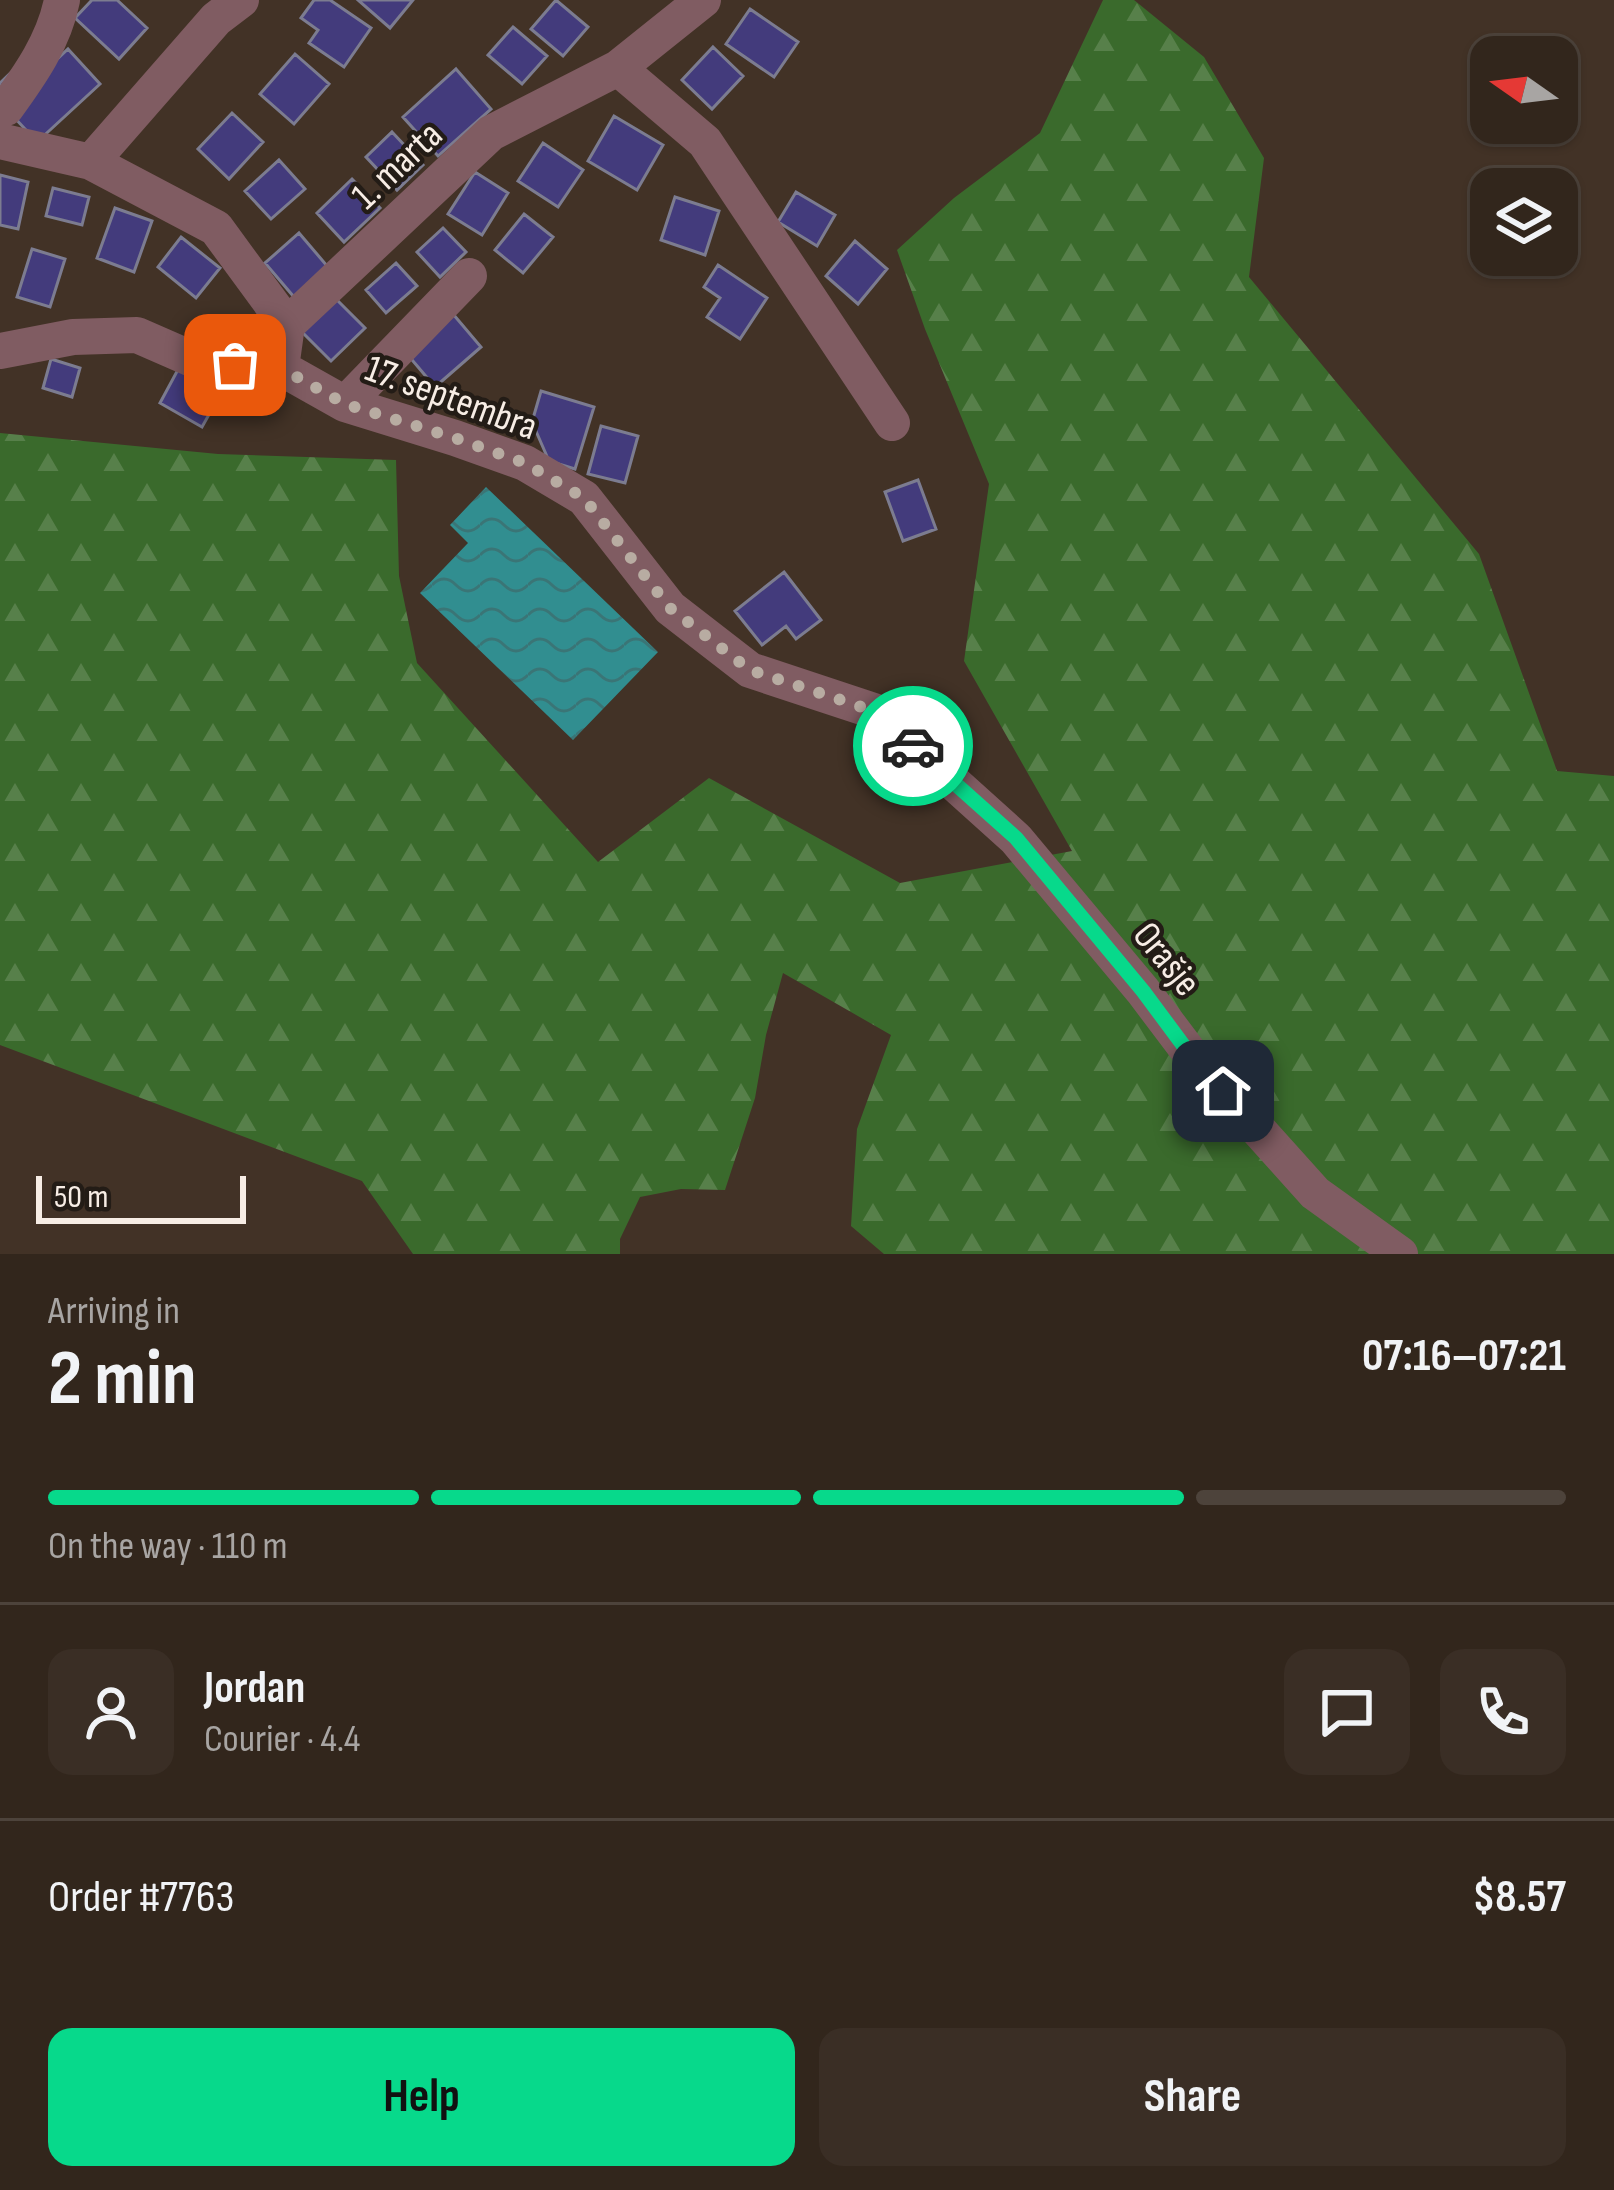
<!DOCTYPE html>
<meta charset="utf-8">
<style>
body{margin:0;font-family:"Sofia Sans Condensed",sans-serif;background:#3a2e25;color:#f1f3f6;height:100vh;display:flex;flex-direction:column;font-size:45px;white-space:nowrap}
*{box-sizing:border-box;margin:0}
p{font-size:39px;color:#a8a5a3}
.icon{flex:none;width:66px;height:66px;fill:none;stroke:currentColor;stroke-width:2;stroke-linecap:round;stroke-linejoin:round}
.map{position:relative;height:1254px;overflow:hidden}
.drawer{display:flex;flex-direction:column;background:#32261c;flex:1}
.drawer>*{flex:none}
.needle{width:78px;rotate:284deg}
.buttons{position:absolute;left:1470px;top:36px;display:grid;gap:24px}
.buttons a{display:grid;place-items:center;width:108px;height:108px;border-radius:24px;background:#32261c;box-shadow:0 3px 9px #0004,0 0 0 3px #4d433b;font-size:60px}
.scale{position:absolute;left:36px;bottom:30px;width:210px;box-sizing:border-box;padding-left:12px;border:6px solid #f7ede5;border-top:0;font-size:33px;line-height:42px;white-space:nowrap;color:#f7ede5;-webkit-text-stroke:9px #231c16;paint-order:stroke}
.pin{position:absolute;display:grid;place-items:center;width:102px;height:102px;color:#fff;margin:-51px;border-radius:24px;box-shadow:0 6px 18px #0006}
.courier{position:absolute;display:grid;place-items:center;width:120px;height:120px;margin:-60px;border:9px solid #07d98b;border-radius:50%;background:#fff;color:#222;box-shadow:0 3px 15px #0007}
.headline em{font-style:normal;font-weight:700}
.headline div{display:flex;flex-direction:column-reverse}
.headline{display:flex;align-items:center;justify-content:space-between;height:204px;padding:0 48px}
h1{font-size:78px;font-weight:700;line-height:90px}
.bar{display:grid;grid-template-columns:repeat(4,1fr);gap:18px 12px;align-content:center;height:144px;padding:0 48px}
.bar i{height:15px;border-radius:9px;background:#4d433b}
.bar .current{background:#07d98b}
.bar p{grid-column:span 4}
.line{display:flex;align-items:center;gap:30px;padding:0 48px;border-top:3px solid #4d433b}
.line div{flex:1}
.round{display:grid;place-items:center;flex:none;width:126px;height:126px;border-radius:24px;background:#3a2e25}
.primary-button{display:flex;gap:24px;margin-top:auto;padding:24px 48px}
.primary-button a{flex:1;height:138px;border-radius:24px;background:#07d98b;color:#111;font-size:48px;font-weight:700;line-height:138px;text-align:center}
.primary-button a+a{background:#3a2e25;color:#f1f3f6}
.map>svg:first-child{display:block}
</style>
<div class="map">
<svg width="1614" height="1254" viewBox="0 0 1614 1254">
<defs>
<pattern id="forest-firs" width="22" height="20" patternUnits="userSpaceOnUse" patternTransform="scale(3)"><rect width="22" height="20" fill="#3a6a2c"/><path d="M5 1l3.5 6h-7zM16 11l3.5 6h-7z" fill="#57804a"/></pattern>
<pattern id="water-waves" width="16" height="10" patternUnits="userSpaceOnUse" patternTransform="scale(3)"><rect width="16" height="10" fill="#318e90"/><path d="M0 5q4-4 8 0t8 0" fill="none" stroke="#3a7576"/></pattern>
</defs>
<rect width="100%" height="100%" fill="#423226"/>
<path fill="url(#forest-firs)" d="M1103,0H1134L1204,57L1264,158L1249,277L1479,554L1557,771L1614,776V1254H884L851,1226L857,1129L891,1035L783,973L766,1035L755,1098L725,1190L681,1189L640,1197L620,1239V1254H413L362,1181L0,1045V433L218,454L396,460L399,576L417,663L598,862L709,778L900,883L1072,851L964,661L989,484L925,329L897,250L954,198L1040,133Z"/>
<path fill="url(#water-waves)" d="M486,487L658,652L573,740L420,593L468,543L450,525Z"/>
<path fill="#433b7c" stroke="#7c7c90" stroke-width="3" d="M92,0H117L147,28L119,59L75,18Z
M314,0H330L371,28L344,67L309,43L318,30L301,18Z
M358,0H413L390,28Z
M556,0L588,27L563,56L531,29Z
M750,9L798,42L774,77L726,44Z
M513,27L547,56L522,84L488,55Z
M713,47L743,76L712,109L682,80Z
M68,49L100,84L37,142L0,102V83L20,64L35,80Z
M295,54L329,84L294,124L260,94Z
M456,69L491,109L438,156L403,117Z
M232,113L263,142L229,179L198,149Z
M614,116L663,145L637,190L588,161Z
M392,132L423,165L397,190L366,157Z
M543,143L583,170L558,207L518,181Z
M279,160L305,189L271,219L245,191Z
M475,172L508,193L482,235L448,214Z
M0,175L28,182L18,229L0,225Z
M352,179L380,208L344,242L317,213Z
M53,188L89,197L82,225L46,216Z
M796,192L835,215L817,246L778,222Z
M675,197L719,211L705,255L661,240Z
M115,208L152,221L134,272L97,258Z
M524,214L553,237L523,273L495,250Z
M443,228L466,252L440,277L417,252Z
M299,233L328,267L294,297L265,263Z
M181,237L220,268L196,298L158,267Z
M855,241L887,269L858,304L826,276Z
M32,249L65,259L50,307L17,297Z
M396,263L417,286L386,313L366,290Z
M718,265L767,298L740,339L707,317L720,298L704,287Z
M334,297L365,328L331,361L301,331Z
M453,314L481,347L435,387L407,354Z
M51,359L80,368L72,397L43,388Z
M181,364L224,388L202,427L160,403Z
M541,391L594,407L575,469L549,461L532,422Z
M601,426L638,436L625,483L588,474Z
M918,480L936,529L903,541L885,492Z
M784,572L821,620L796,639L786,626L762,645L735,611Z"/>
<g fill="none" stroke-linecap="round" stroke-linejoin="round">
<path stroke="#805c62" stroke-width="36" d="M618,68L705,142L892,423
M0,108H6C30,75 54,41 62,0
M0,141L91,162L216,228L287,325
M91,162L216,19L241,0
M0,351L73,337L137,335L192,359L281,368L345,404L455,438L525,463L584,498L670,608L750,670L874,711L1016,839L1143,991L1192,1056L1315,1193L1400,1254
M281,368L287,325L491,133L618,68L703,0
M345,404L469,276"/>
</g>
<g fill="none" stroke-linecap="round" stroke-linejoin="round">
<path stroke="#b8aca2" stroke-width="12" stroke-dasharray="0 21.6" d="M235,365L281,368L345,404L455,438L525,463L584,498L670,608L750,670L874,711L913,746"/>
<path stroke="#07d98b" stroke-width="15" d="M913,746L1016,838L1143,991L1192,1057L1223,1091"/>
</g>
<g text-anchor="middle" stroke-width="9" stroke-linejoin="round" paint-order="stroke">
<g font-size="39" fill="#f7ede5" stroke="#231c16">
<text transform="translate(396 164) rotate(-43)" y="14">1. marta</text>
<text transform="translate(452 396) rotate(20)" y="14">17. septembra</text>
<text transform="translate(1168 958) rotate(51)" y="14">Orašje</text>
</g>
</g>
</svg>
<div class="buttons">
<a><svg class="needle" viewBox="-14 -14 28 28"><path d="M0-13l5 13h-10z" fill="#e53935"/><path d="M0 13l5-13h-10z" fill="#a8a5a3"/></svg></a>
<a><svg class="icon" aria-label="layers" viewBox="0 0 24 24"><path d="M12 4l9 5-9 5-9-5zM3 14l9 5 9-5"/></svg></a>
</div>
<div class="scale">50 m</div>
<div class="pin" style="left:235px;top:365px;background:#ea580c"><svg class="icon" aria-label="bag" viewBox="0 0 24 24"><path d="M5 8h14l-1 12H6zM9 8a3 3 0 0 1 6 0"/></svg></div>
<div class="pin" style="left:1223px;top:1091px;background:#1f2937"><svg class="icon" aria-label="home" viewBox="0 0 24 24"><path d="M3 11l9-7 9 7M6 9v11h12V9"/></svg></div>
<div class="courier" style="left:913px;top:746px"><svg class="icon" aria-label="car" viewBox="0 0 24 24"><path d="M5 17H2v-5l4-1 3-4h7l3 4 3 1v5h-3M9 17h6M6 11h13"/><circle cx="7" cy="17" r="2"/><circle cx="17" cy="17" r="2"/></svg></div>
</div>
<section class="drawer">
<div class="headline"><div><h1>2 min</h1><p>Arriving in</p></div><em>07:16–07:21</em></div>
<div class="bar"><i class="current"></i><i class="current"></i><i class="current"></i><i></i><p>On the way · 110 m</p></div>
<div class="line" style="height:216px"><a class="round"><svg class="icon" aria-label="person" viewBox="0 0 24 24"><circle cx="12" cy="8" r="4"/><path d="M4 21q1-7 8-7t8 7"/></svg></a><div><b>Jordan</b><p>Courier · 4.4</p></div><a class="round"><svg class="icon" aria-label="chat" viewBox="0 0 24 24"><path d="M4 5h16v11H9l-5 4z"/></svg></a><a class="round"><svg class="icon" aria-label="phone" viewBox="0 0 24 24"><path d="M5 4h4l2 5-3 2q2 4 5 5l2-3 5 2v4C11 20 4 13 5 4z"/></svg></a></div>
<div class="line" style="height:156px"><div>Order #7763</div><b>$8.57</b></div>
<div class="primary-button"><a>Help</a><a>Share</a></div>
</section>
